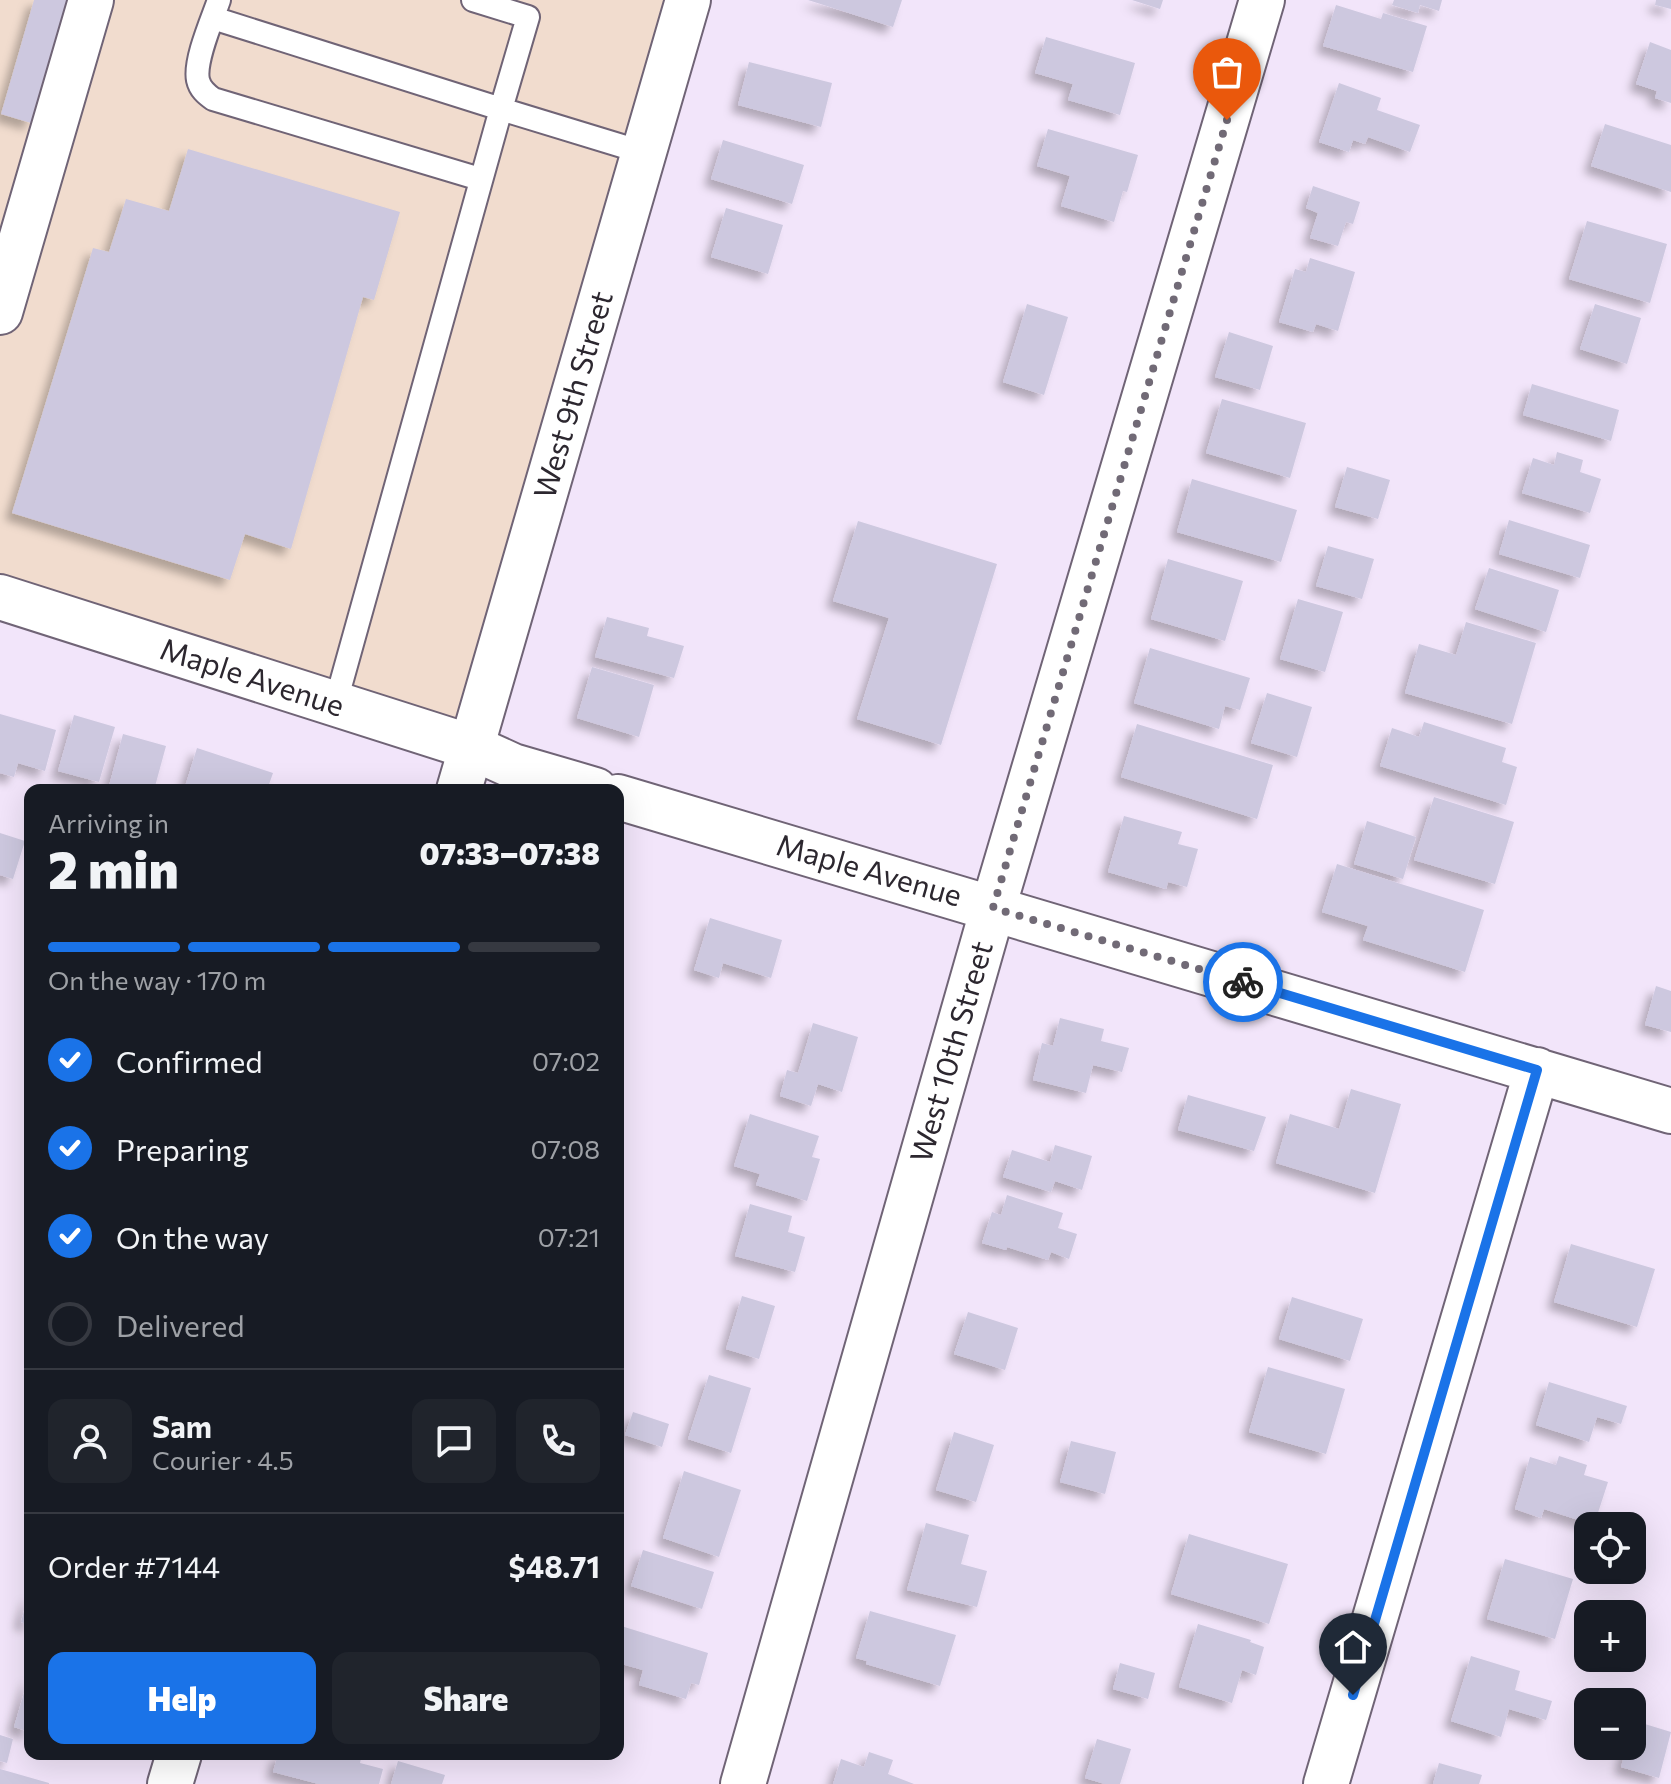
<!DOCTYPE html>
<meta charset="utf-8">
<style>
body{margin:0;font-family:Commissioner,sans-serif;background:#20242c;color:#f1f3f6;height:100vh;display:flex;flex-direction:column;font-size:30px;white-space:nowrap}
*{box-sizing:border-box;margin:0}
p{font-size:26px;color:#9ea1a6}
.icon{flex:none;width:44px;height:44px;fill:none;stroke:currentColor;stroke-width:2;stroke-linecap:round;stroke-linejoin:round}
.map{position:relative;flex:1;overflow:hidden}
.details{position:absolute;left:24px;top:784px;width:600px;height:976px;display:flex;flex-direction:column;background:#171b24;border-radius:16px;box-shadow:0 8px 32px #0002}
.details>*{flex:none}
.controls{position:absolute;left:1574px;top:1512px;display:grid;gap:16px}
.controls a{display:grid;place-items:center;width:72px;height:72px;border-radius:16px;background:#171b24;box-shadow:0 8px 32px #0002;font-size:40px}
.pin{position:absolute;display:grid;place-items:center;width:68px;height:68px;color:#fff;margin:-82px -34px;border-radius:50% 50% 50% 0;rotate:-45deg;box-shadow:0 0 8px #0007}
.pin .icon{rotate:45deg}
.courier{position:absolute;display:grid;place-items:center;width:80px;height:80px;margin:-40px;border:6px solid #1a73e8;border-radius:50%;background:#fff;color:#222;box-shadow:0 2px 10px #0007}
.overview em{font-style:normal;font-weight:800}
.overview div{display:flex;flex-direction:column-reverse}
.overview{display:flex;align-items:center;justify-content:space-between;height:136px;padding:0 24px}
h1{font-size:52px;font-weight:800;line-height:60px}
.bar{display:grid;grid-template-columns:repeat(4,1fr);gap:12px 8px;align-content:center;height:96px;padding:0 24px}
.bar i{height:10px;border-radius:6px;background:#363941}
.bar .selected{background:#1a73e8}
.bar p{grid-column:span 4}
.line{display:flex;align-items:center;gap:20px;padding:0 24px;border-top:2px solid #363941}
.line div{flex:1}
.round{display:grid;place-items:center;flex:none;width:84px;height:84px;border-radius:16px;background:#20242c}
ol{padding:0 24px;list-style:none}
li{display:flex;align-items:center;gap:24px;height:88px}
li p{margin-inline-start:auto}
li .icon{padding:8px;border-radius:50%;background:#1a73e8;color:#fff;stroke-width:4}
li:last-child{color:#9ea1a6}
li i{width:44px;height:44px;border:4px solid #363941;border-radius:50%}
.button{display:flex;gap:16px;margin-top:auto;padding:16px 24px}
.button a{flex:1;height:92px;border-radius:16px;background:#1a73e8;color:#fff;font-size:32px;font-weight:800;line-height:92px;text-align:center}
.button a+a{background:#20242c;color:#f1f3f6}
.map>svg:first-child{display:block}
</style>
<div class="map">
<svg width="1671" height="1784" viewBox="0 0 1671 1784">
<defs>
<filter id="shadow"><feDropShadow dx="-7" dy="7" stdDeviation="4" flood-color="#0004"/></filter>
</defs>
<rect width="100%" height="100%" fill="#f2e5fa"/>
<path fill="#f1dcce" d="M0,0H688L471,747L0,597Z"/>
<path fill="#cdc8df" filter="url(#shadow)" d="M34,0H67L31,123L1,114Z
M808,0H902L893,27Z
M1132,0H1163L1160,9Z
M1394,0H1442L1439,11L1420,5L1418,13L1392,5Z
M1656,0H1671V9L1655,5Z
M1336,5L1381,19L1383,13L1427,26L1413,72L1323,46Z
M1046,37L1135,63L1120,115L1068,100L1073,84L1035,73Z
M1650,42L1671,50V103L1655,98L1657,91L1636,84Z
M749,62L832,83L821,127L738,105Z
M1339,83L1381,98L1377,110L1420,125L1410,152L1368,137L1365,144L1353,140L1349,152L1319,142Z
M1605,124L1671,145V192L1591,166Z
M1048,129L1138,155L1127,192L1123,191L1114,222L1061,206L1070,176L1037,166Z
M723,140L804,165L792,204L711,179Z
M188,149L400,212L374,300L363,297L291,549L245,534L230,580L12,513L93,248L109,252L126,199L169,211Z
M1313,186L1360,202L1353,224L1346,222L1338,246L1310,238L1318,213L1306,208Z
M726,208L783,225L768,274L711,257Z
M1587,221L1667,244L1650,303L1569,279Z
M1310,258L1355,272L1338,331L1316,324L1313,332L1279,322L1295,269L1306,272Z
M1027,304L1068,317L1044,395L1003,382Z
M1595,304L1641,318L1627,364L1580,349Z
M1229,332L1273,346L1260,390L1215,377Z
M1532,384L1619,410L1611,441L1523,415Z
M1222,399L1306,423L1290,478L1206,453Z
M1557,452L1583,460L1580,472L1601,479L1590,513L1522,493L1533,458L1554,465Z
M1347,467L1390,480L1378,519L1335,507Z
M1192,479L1297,510L1281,562L1177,532Z
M1509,520L1590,545L1580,578L1499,554Z
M858,521L997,564L941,745L857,719L889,618L833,601Z
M1328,546L1374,559L1362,599L1316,586Z
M1168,559L1243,581L1225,641L1151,619Z
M1489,568L1559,590L1546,632L1475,609Z
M1298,599L1343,612L1325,672L1280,659Z
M607,617L649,628L647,636L684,646L674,678L595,657Z
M1466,622L1536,643L1512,724L1405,693L1419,644L1456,655Z
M1150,648L1250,678L1240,710L1225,706L1219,729L1134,703Z
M592,667L654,685L639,737L577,718Z
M1267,693L1312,707L1297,757L1251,743Z
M0,714L56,730L45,771L18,763L14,777L0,773Z
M74,715L115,727L99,782L58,771Z
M1424,722L1506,748L1502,762L1517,767L1506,805L1380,766L1392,728L1419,737Z
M1137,724L1273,765L1257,819L1121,777Z
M123,734L166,746L154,790H123L109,786Z
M197,748L273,773L267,790H184Z
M1434,797L1514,822L1495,884L1414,860Z
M1124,816L1182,832L1178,844L1198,849L1187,887L1168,882L1166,889L1108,872Z
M1367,821L1416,837L1403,879L1354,864Z
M0,833L25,841L13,879L0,875Z
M1337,864L1484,910L1465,972L1363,940L1368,926L1322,912Z
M710,918L782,940L771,978L723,963L719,978L694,970Z
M1656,986L1671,991V1032L1645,1025Z
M1060,1018L1104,1029L1101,1041L1129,1048L1122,1072L1093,1065L1086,1093L1033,1080L1042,1043L1053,1046Z
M813,1023L858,1037L842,1092L818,1084L811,1106L780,1096L787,1070L798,1073Z
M1351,1089L1401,1104L1375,1193L1276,1163L1290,1114L1339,1129Z
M1188,1095L1266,1117L1254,1151L1178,1130Z
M750,1114L819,1136L812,1157L820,1159L807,1201L756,1185L760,1174L734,1166Z
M1055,1145L1092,1156L1082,1190L1055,1181L1051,1192L1003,1177L1012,1150L1050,1162Z
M1007,1195L1063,1213L1058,1228L1077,1234L1069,1259L1051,1252L1048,1260L1007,1247L1006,1250L982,1243L992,1212L1001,1215Z
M750,1204L792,1216L788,1232L805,1237L795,1272L735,1256Z
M1571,1244L1655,1269L1637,1327L1554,1302Z
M742,1296L775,1306L759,1359L726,1349Z
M1292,1297L1363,1319L1350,1361L1279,1339Z
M968,1312L1018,1328L1005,1370L954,1354Z
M1268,1367L1345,1389L1326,1454L1249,1432Z
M709,1375L751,1388L731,1453L688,1439Z
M1549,1382L1627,1406L1621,1424L1597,1417L1589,1442L1536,1425Z
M633,1412L669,1424L662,1447L625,1435Z
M954,1432L994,1445L976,1502L936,1490Z
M1071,1441L1116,1452L1105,1494L1060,1482Z
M1559,1456L1587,1465L1584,1475L1608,1482L1594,1525L1544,1509L1541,1518L1515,1509L1530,1457L1556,1465Z
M684,1471L741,1490L719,1557L663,1538Z
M926,1523L969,1535L961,1564L987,1571L977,1607L907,1590Z
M1189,1534L1288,1564L1269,1624L1171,1594Z
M643,1550L714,1572L702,1609L631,1586Z
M1505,1559L1573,1579L1555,1639L1487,1619Z
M29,1594H30V1625L21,1622Z
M870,1611L956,1635L940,1686L866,1664L867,1661L856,1658Z
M1198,1624L1251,1640L1250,1642L1264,1647L1256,1675L1242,1670L1232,1703L1179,1687Z
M618,1625L708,1653L699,1685L691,1683L686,1699L639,1685L643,1670L618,1663Z
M1471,1656L1520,1671L1515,1690L1552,1701L1546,1720L1509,1709L1501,1737L1451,1721Z
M1120,1663L1155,1673L1148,1699L1113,1689Z
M29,1676H30V1732L14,1727Z
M1635,1721L1671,1732L1659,1778L1621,1767L1627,1746H1632Z
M0,1735L13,1739L7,1763L0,1761Z
M1097,1739L1131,1749L1120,1784H1105L1085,1778Z
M869,1752L893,1760L888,1774L914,1784H833L841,1759L864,1767Z
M278,1754H362L360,1763L383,1769L379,1784H319L273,1772Z
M398,1761L445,1775L442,1784H391Z
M1439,1763L1482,1775L1479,1784H1433Z
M0,1769L49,1783V1784H0Z"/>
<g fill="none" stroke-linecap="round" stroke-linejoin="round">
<g stroke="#706476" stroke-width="26">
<path id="lane" d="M219,0C212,20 194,61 198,80C200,89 206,94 213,99L480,179
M213,18L501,109L528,17L473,0
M335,705L501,109L645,153"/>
</g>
<g stroke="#706476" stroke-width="48">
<path id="street" d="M0,312L91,0
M0,597L471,747L513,766L595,790
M618,797L1671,1111
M1326,1784L1537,1070"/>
</g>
<g stroke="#706476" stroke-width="48">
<path id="secondary" d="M459,790L688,0
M170,1784L179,1754
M743,1784L993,908L1262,0"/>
</g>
<use href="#lane" stroke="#fff" stroke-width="22"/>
<use href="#street" stroke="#fff" stroke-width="44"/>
<use href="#secondary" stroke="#fff" stroke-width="44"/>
</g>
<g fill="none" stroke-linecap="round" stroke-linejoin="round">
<path stroke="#716a76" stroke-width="8" stroke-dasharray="0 14.4" d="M1227,120L993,908L1243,982"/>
<path stroke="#1a73e8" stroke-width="10" d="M1243,982L1537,1070L1353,1695"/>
</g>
<g text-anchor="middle" stroke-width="7" stroke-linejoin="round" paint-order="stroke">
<g font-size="30" fill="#2c272f" stroke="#fff">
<text transform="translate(574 395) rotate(-74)" y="10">West 9th Street</text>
<text transform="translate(252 678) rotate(18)" y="10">Maple Avenue</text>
<text transform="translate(869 871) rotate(16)" y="10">Maple Avenue</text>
<text transform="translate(952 1052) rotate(-74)" y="10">West 10th Street</text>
</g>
</g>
</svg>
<div class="controls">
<a><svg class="icon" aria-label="locate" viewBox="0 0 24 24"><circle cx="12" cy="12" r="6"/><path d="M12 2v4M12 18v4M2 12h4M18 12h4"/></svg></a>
<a>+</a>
<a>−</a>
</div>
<div class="pin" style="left:1227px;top:120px;background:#ea580c"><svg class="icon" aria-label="bag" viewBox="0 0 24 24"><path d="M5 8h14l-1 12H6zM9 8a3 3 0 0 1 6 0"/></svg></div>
<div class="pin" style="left:1353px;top:1695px;background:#1f2937"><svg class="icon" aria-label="home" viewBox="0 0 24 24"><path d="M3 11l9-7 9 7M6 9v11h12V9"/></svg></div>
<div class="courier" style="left:1243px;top:982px"><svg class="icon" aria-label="bike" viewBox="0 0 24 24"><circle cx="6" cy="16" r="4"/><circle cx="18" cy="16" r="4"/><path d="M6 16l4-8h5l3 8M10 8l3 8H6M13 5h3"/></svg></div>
<section class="details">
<div class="overview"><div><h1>2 min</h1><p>Arriving in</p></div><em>07:33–07:38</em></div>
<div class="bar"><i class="selected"></i><i class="selected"></i><i class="selected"></i><i></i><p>On the way · 170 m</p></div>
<ol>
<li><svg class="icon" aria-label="check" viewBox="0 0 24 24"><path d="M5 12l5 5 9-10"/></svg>Confirmed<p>07:02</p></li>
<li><svg class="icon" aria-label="check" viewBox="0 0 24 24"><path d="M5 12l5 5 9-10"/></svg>Preparing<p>07:08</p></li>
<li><svg class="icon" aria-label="check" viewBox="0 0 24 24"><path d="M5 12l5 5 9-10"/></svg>On the way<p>07:21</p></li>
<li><i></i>Delivered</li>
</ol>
<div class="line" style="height:144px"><a class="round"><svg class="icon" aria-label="person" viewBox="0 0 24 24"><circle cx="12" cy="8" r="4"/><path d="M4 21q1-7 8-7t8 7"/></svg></a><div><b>Sam</b><p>Courier · 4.5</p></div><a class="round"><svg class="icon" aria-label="chat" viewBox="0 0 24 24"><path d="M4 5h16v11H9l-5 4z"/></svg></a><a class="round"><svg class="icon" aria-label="phone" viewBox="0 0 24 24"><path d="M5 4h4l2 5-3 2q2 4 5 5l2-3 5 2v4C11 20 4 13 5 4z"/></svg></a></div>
<div class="line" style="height:104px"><div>Order #7144</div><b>$48.71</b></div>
<div class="button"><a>Help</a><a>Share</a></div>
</section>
</div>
